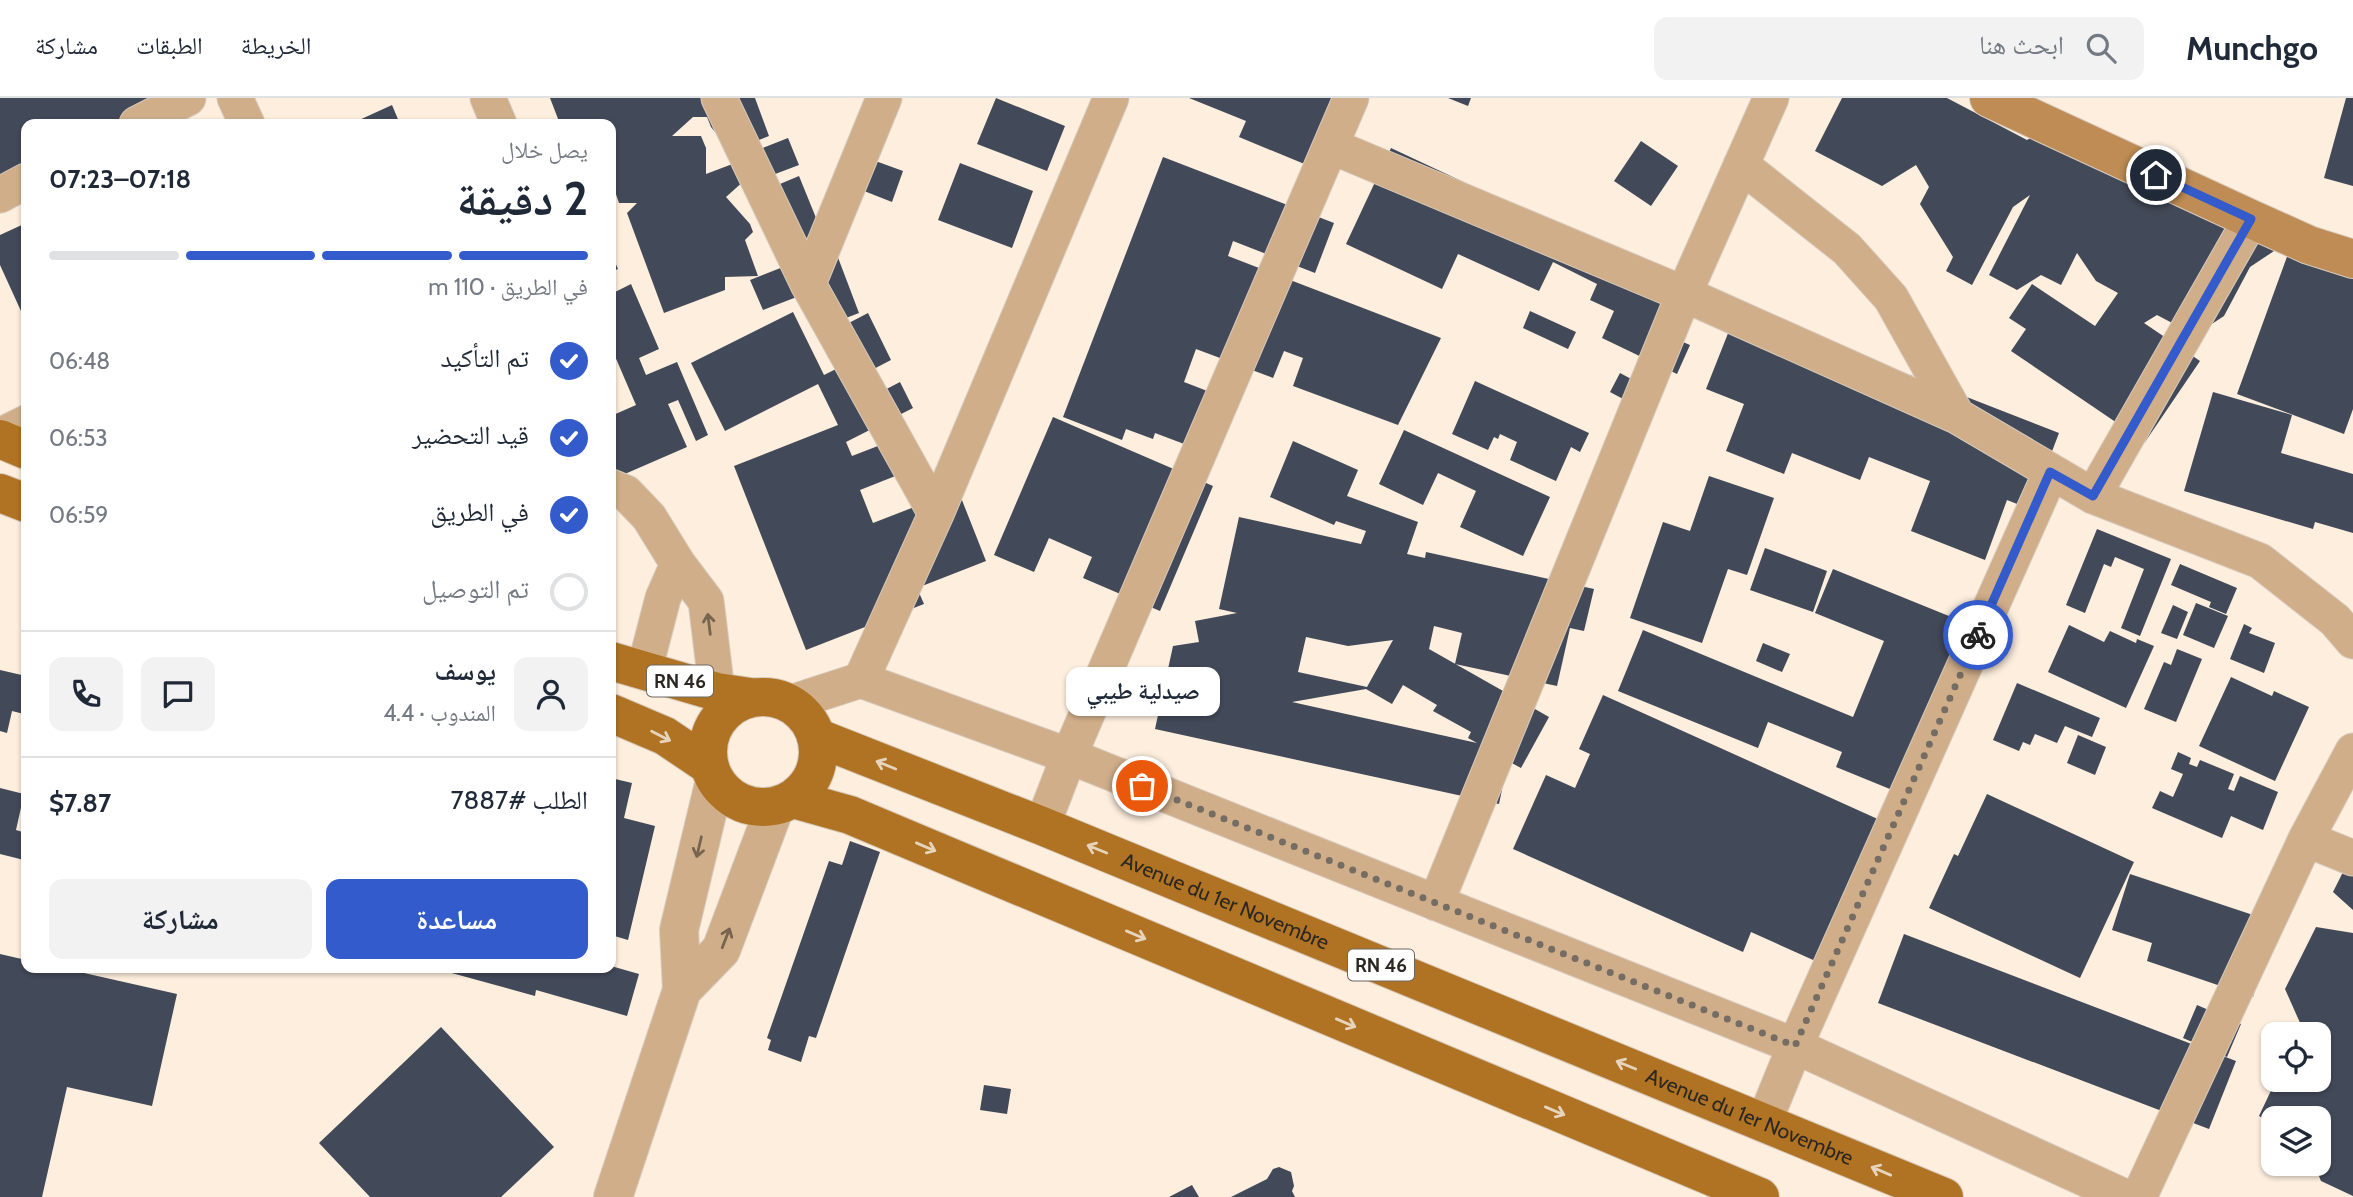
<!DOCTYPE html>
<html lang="ar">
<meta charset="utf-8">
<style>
body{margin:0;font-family:Cabin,"Noto Naskh Arabic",sans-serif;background:#f2f2f3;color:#1f2937;direction:rtl;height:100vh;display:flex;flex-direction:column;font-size:26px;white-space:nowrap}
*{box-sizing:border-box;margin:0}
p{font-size:23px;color:#747a83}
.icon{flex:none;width:38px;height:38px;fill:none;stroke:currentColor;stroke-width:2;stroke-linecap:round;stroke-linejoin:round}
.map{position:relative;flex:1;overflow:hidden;direction:ltr}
.drawer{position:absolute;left:21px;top:21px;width:595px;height:854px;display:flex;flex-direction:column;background:#fff;border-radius:14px;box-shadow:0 2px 5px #0004;direction:rtl}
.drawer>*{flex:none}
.fabs{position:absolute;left:2261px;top:924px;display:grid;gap:14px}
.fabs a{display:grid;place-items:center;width:70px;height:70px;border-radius:14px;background:#fff;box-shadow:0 2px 5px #0004;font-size:35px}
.pin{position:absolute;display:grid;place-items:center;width:60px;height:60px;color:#fff;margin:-30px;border:4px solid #fff;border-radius:50%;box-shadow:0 2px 7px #0007}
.courier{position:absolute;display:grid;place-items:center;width:70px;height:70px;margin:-35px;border:5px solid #335bcb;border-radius:50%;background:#fff;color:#222;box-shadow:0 2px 9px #0007}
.bubble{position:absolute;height:49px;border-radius:14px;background:#fff;box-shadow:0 2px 5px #0004;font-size:23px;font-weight:800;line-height:49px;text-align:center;direction:rtl}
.summary em{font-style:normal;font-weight:800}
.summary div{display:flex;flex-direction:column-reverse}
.summary{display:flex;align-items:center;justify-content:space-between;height:119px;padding:0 28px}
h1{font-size:46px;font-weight:800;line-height:52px}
.bar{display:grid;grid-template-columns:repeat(4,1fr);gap:10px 7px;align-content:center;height:84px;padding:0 28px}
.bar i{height:9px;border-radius:5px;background:#e0e1e3}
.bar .current{background:#335bcb}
.bar p{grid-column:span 4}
.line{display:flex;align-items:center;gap:18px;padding:0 28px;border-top:2px solid #e0e1e3}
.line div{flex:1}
.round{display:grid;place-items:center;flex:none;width:74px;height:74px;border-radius:14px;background:#f2f2f3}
ol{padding:0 28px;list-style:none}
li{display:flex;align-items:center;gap:21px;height:77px}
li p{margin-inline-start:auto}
li .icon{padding:7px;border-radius:50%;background:#335bcb;color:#fff;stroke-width:4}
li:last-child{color:#747a83}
li i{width:38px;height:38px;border:4px solid #e0e1e3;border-radius:50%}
.primary-button{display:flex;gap:14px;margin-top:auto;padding:14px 28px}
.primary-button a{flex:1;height:80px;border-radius:14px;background:#335bcb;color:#fff;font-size:28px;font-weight:800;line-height:80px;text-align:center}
.primary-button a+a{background:#f2f2f3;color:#1f2937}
header{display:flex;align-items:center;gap:42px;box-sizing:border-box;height:98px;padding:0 35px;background:#fff;border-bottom:2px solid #e0e1e3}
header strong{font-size:33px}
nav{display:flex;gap:38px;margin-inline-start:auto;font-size:24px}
.search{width:490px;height:63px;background:#f2f2f3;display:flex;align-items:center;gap:18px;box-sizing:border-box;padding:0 24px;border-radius:14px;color:#747a83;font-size:26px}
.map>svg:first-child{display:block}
</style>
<header>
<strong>Munchgo</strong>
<div class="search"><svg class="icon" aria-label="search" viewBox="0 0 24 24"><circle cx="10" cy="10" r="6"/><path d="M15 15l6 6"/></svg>ابحث هنا</div>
<nav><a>الخريطة</a><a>الطبقات</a><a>مشاركة</a></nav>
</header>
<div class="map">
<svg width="2353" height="1099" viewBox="0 0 2353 1099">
<rect width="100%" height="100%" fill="#fdeede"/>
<path fill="#424958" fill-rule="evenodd" d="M0,0H152L132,26H26V79L0,84Z
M550,0H755L769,38L731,53L711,29L707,19H693L672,38H701L706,50V76L751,59L760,51L788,40L799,67L762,81L755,73L726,99L750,126L753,134L745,142L758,178L725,179V192L664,215L627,115L637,105H619L611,82V26H560Z
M996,0L1065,28L1047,73L977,46Z
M1189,0H1362L1331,77L1239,39L1246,23Z
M1448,0H1471L1468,8Z
M1842,0H1947L2027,42L2039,35L2277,151L2250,169L2224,218L2195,237L2157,217L2144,225L2200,263L2145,344L2011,253L2026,231L2009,220L2032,186L2095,228L2118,195L2096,183L2077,155L2061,187L2041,177L2017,192L1989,177L2030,97L2013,109L1972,187L1946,173L1953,159L1920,106L1929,89L1916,67L1882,88L1815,53Z
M2346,0H2353V88L2324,80Z
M392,7L400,26H358L357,23Z
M1641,43L1678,68L1651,108L1614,83Z
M1391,50L1698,194L1676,241L1690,247L1677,276L1602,240L1614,213L1590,202L1597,186L1553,164L1539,193L1458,156L1442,191L1346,146Z
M1163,59L1334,125L1315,175L1233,143L1228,158L1441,240L1398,327L1293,288L1303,260L1284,253L1273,280L1196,251L1184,284L1228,301L1208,355L1155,335L1153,341L1126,331L1122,342L1063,319Z
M870,61L903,73L892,104L859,91Z
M960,65L1033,93L1012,150L938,122Z
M799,78L823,137L776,156L751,98Z
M26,125V224L0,167V137Z
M834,149L859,215L820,230L807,195L763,212L750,182Z
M611,155L618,171L611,174Z
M2288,156L2353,180V311L2344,336L2237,296Z
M631,186L659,251L639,260L646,277L677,264L708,337L696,343L678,302L668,306L687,349L611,382V318L636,307L611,249V196Z
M1738,210L2059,335L2030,411L2007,402L1985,462L1911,433L1930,383L1869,359L1860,382L1792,355L1784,376L1726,353L1744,306L1706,291Z
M1530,213L1576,234L1568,251L1523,230Z
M793,214L824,277L840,269L824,238L868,215L891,262L864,276L875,297L900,284L913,310L846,344L852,358L896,341L908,373L860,392L873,425L958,392L986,463L917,490L924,506L806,552L734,368L838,327L818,286L725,333L691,265Z
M1620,275L1650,291L1640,310L1610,294Z
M1475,283L1589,335L1580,354L1571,349L1556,383L1510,362L1517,344L1500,336L1498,341L1494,339L1488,352L1452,336Z
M2213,294L2292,317L2281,355L2353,376V435L2315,424L2313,431L2184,393Z
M1053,319L1213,388L1160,513L1083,480L1092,459L1049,440L1034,474L994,457Z
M1404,332L1550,399L1523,458L1460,429L1476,393L1438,375L1423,407L1379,386Z
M1293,343L1358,372L1347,398L1418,424L1407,456L1425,460L1426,454L1594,491L1584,533L1570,530L1557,588L1455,566L1462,535L1434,528L1429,551L1549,619L1521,670L1508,663L1499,706L1155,631L1173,548L1199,544L1195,523L1237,515L1219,511L1239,419L1361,446L1366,433L1336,423L1334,427L1270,399ZM1306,539L1348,548L1393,542L1367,589L1298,574ZM1403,587L1437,607L1433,613L1471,634L1468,640L1477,645L1292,604L1366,591L1392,606Z
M1709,378L1774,400L1747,477L1728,471L1702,545L1630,520L1663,424L1690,433Z
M2097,431L2171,461L2140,538L2121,530L2144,471L2115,459L2111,469L2104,466L2085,515L2066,507Z
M1765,450L1827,473L1813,514L1750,492Z
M2180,466L2237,490L2226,516L2209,509L2211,504L2171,487Z
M1833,471L1976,529L1907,698L1836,669L1842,654L1768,624L1758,650L1618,593L1643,532L1853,619L1884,543L1815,515Z
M2196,505L2228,518L2214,550L2183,537Z
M2173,507L2188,514L2177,541L2161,535Z
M2244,526L2252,530L2249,535L2275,545L2264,575L2230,561Z
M2069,527L2104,544L2110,533L2136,545L2137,541L2154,548L2126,610L2048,574Z
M1763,545L1790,556L1782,574L1756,563Z
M2177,551L2202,561L2176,624L2144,611L2164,564L2171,567Z
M0,572L26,578L24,616L12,613L7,635L0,633Z
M2231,579L2272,598L2274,593L2309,609L2275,683L2199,648Z
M2017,585L2100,620L2092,639L2065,628L2057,645L2035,636L2030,647L2023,644L2019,653L1993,642Z
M1603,597L1902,732L1840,874L1751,834L1743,854L1513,751L1546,677L1575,690L1590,656L1579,651Z
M2078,637L2106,649L2095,677L2067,665Z
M2178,654L2191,660L2189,666L2197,669L2200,662L2234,676L2228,691L2234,693L2240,678L2278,694L2263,732L2231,718L2222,740L2152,710L2160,693L2173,699L2183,676L2171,671Z
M611,680L632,685L624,720L655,728L628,842L611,837V738L616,718L611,717Z
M0,690L24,696L16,732L26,735L24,762L0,756Z
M1987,696L2134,764L2080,880L1929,810L1954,756L1958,758Z
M850,743L880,754L816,940L809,938L801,964L768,952L771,942L767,940L829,763L842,767Z
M2353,768V812L2333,794L2344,772Z
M2130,776L2277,825L2253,899L2147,863L2152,845L2112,832Z
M2316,829L2353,835V1098L2321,1083L2314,1066H2319V1020H2273V1025L2259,1018L2276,982H2319V936H2305L2285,891Z
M1904,836L2236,963L2209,1031L1878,905Z
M0,856L26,862V870H62L177,896L152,1008L67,989L42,1099H0Z
M611,868L639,876L627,918L536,892L535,898L437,871Z
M2197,907L2241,926L2227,959L2183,940Z
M441,929L554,1049L501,1099H370L319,1045Z
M984,987L1011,991L1007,1016L980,1012Z
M1279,1069L1291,1074L1294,1088L1292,1093L1295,1099H1231L1267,1081L1273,1071Z
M1192,1087L1199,1099H1169Z"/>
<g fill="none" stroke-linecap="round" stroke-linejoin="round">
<g stroke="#d7cabc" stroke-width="37">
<path id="minor" d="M235,0L247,26
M488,0L499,26
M719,0L808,186L936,416
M137,26L188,0
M1331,48L1684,196L1957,318L2093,398L2260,463L2335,522L2353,543
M1741,67L1847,151L1891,200L1957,318
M0,97L26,83
M808,186L884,0
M0,338L26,325
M611,389L626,395L649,419L678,466L706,503L717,594
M2093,398L2251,121
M644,573L663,500L678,466
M861,582L936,416L1111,0
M790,605L861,582L1069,658L1795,948L2125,1099
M1042,728L1069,658L1351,0
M2306,741L2353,760
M1436,805L1684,196L1771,0
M1764,1024L1795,948L2051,374
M2139,1099L2306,741L2353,653"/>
</g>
<g stroke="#d7cabc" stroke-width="40">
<path id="tertiary" d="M682,892L721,852L775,709
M613,1099L682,892L679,832L715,682"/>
</g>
<g stroke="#d7cabc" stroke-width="40">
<path id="secondary" d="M1989,0L2251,121L2309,147L2353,161"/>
</g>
<g stroke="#d7cabc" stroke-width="40">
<g id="primary">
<path d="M0,341L26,352"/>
<path d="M0,395L26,405"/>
<path d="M611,563L717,594L750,599"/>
<circle cx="763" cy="654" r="55"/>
<path d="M611,615L665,638L708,667"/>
<path id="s1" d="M816,639L1042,728L1944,1099"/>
<path d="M793,701L850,717L1760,1099"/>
</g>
</g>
<use href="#minor" stroke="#d0ae8a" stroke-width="35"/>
<use href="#tertiary" stroke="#d0ae8a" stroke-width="38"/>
<use href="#secondary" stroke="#be8c54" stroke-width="38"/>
<use href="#primary" stroke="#b07323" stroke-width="38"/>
</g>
<defs><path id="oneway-shaft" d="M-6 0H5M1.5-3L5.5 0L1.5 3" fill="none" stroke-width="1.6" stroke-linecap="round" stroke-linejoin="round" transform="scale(1.75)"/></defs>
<g stroke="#766450">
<use href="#oneway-shaft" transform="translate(709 526) rotate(-97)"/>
<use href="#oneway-shaft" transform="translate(699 749) rotate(103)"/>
<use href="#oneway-shaft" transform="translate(726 840) rotate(-69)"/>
</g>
<g stroke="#e7d4bc">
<use href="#oneway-shaft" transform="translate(661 638) rotate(27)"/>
<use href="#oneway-shaft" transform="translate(886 667) rotate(-158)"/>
<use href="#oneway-shaft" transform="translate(926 749) rotate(23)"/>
<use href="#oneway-shaft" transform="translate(1097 751) rotate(-158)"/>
<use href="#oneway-shaft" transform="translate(1136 837) rotate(23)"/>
<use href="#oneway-shaft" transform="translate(1346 925) rotate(23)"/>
<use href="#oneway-shaft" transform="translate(1626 967) rotate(-158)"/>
<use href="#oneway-shaft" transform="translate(1555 1013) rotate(23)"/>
<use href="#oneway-shaft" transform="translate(1881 1073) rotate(-157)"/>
</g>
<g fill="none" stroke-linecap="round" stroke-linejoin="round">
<path stroke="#756d63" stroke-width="7" stroke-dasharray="0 12.6" d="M1142,688L1795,948L1978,537"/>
<path stroke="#335bcb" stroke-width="9" d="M1978,537L2050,374L2093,398L2251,121L2156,77"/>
</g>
<g text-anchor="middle" stroke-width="7" stroke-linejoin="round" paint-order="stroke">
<g fill="#fefefe" stroke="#6b6863" stroke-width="2">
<rect x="647" y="567.5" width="66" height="31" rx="5"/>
<rect x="1348" y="851.5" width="66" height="31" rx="5"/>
</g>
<g font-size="19" font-weight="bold" fill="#2c2721">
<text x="680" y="590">RN 46</text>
<text x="1381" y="874">RN 46</text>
</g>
<g font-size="21" fill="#2c2721" stroke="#fefefe">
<text dy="7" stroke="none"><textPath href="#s1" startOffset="441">Avenue du 1er Novembre</textPath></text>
<text dy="7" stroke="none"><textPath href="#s1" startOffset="1008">Avenue du 1er Novembre</textPath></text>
</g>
</g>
</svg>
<div class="fabs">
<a><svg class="icon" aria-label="locate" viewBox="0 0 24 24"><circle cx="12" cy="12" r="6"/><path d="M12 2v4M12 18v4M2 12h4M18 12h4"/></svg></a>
<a><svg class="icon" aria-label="layers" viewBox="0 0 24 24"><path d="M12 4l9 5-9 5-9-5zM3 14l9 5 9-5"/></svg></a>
</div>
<div class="pin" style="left:1142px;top:688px;background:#ea580c"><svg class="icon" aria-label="bag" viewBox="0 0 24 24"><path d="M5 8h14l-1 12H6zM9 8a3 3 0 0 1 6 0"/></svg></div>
<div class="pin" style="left:2156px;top:77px;background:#1f2937"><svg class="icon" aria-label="home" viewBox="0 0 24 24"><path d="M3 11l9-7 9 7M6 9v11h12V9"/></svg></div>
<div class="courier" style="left:1978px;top:537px"><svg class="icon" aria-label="bike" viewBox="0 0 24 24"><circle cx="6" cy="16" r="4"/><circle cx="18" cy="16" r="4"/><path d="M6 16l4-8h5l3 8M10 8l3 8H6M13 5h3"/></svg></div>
<div class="bubble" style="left:1066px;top:569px;width:154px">صيدلية طيبي</div>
<section class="drawer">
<div class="summary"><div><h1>2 دقيقة</h1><p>يصل خلال</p></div><em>07:18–07:23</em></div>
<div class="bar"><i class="current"></i><i class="current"></i><i class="current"></i><i></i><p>في الطريق · 110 m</p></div>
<ol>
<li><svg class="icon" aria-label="check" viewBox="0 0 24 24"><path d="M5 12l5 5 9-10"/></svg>تم التأكيد<p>06:48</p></li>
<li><svg class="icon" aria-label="check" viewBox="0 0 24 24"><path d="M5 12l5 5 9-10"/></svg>قيد التحضير<p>06:53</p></li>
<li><svg class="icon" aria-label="check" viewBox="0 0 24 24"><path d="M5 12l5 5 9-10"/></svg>في الطريق<p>06:59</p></li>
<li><i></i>تم التوصيل</li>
</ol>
<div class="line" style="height:126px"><a class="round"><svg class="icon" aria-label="person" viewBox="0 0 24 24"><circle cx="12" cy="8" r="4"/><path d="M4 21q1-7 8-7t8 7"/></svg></a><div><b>يوسف</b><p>المندوب · 4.4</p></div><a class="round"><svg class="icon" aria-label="chat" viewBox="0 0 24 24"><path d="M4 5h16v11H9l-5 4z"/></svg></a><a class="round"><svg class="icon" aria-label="phone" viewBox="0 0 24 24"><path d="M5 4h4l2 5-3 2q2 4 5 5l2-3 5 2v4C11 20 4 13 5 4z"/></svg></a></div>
<div class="line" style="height:91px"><div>الطلب #7887</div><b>$7.87</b></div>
<div class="primary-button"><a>مساعدة</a><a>مشاركة</a></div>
</section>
</div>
